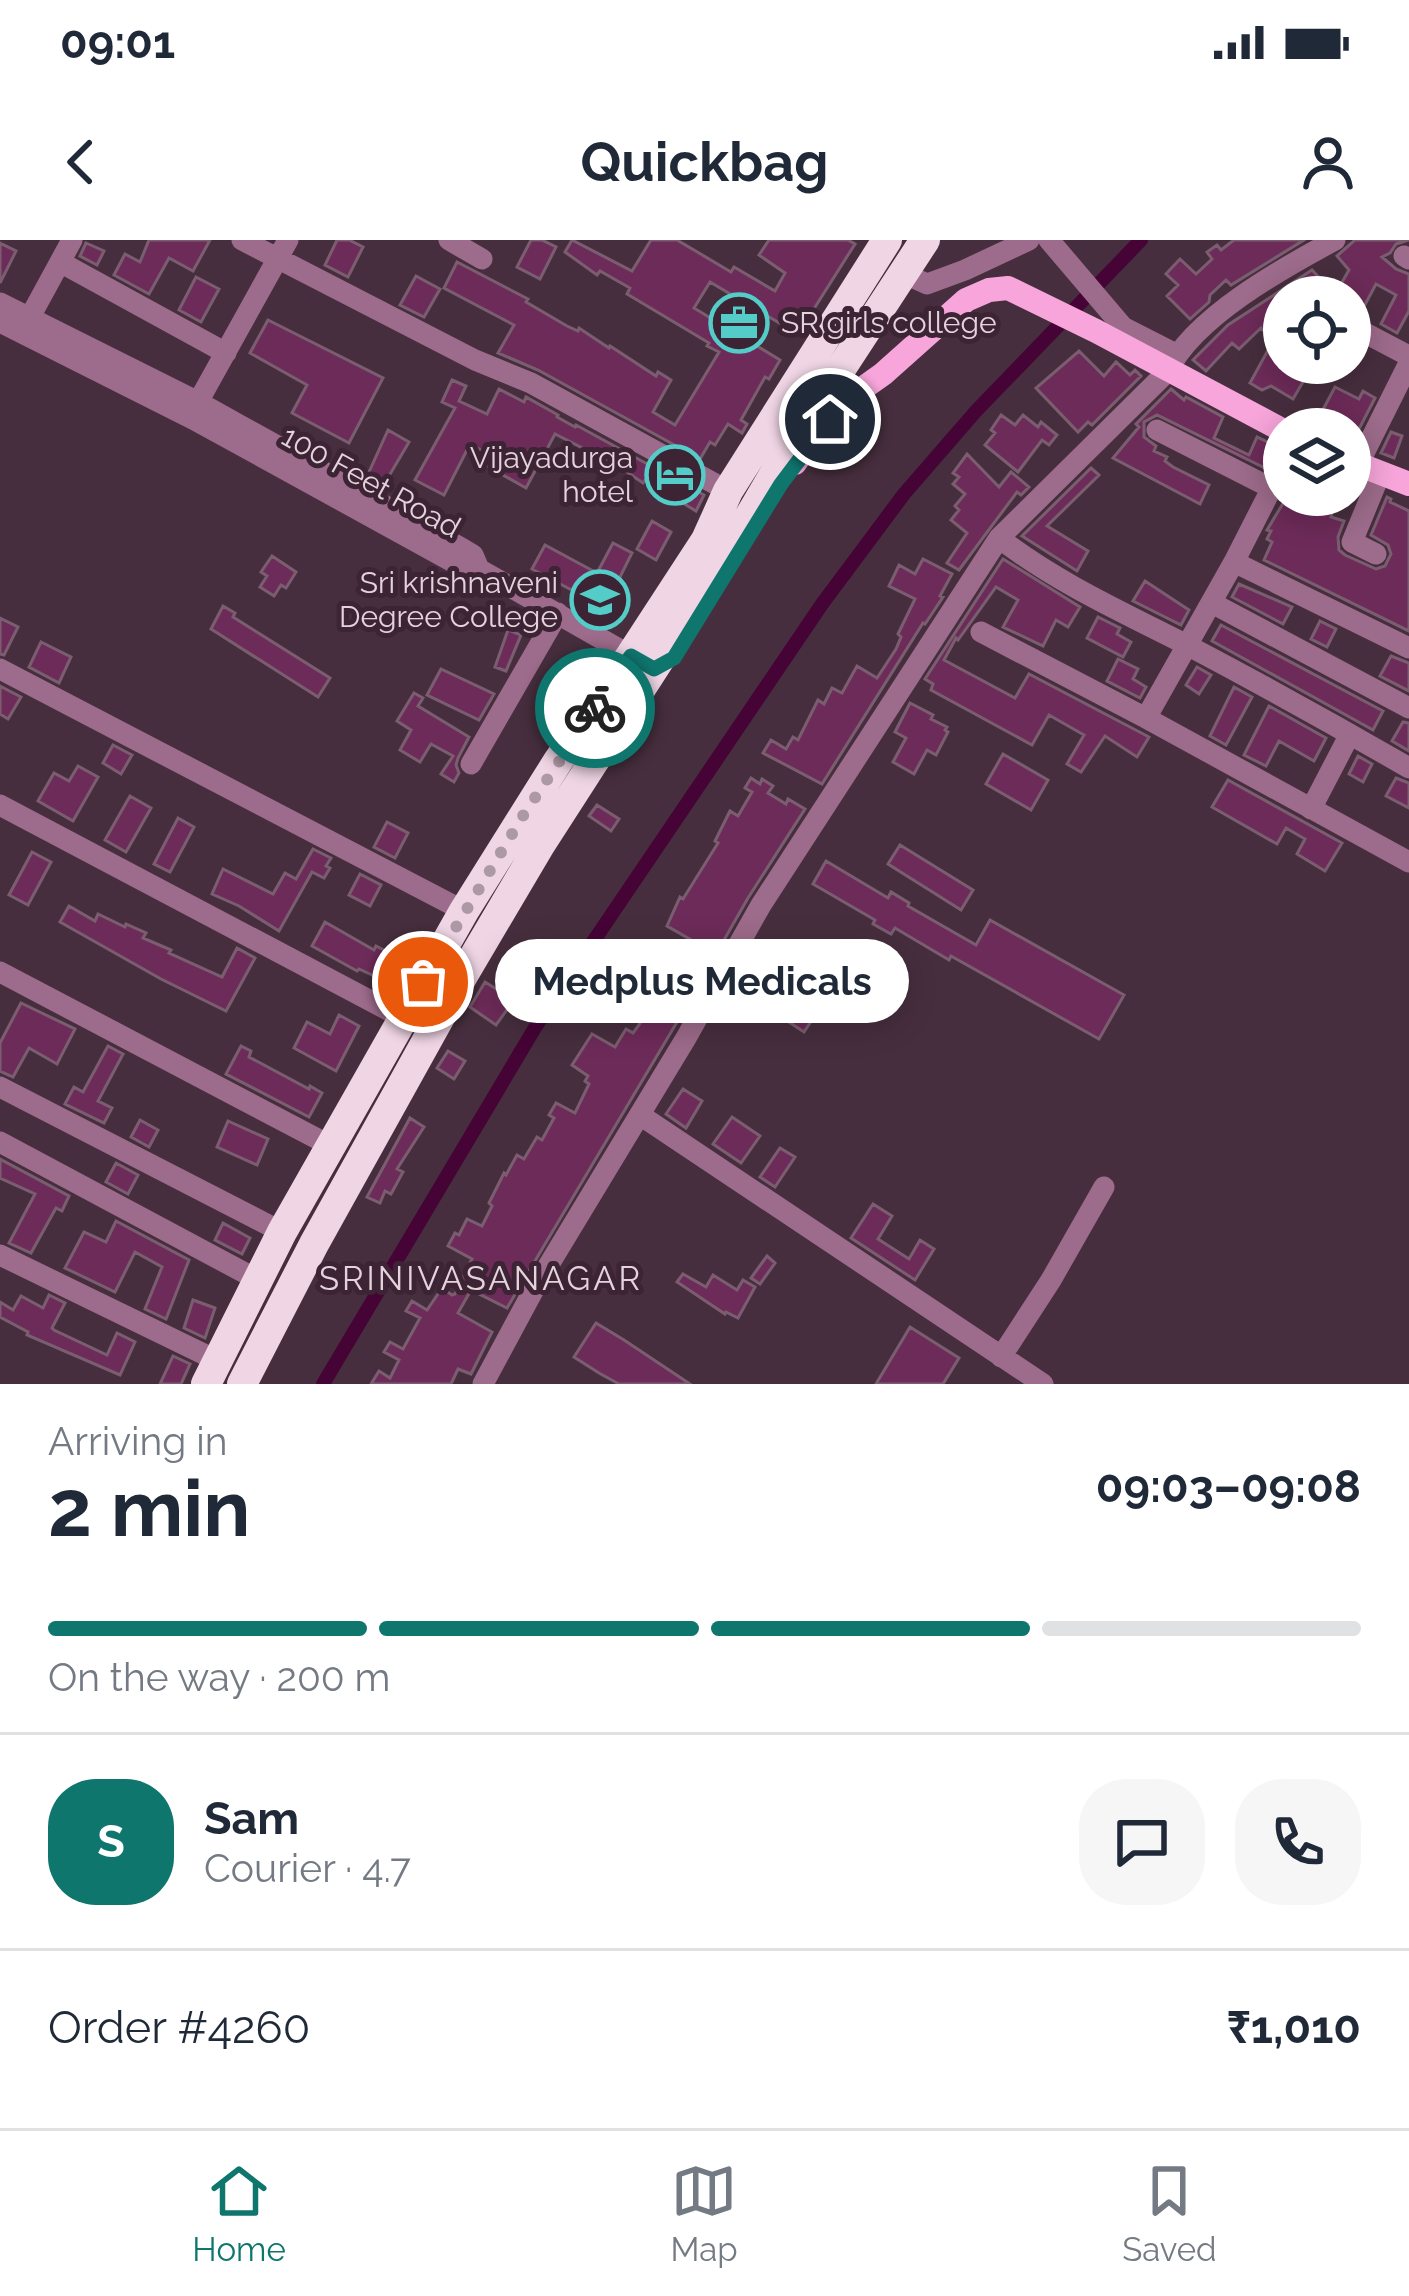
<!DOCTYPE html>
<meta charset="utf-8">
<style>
body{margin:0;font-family:Raleway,sans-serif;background:#f6f6f7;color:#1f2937;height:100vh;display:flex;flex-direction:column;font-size:45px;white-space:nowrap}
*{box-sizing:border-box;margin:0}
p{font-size:39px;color:#747a83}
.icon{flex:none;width:66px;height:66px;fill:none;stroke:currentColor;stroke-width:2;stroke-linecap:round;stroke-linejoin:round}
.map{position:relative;height:1144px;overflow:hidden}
.side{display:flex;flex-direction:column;background:#fff;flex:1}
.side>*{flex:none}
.buttons{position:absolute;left:1263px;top:36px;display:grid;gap:24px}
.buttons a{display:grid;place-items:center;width:108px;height:108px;border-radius:50%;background:#fff;box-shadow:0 6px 30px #0003;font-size:60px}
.pin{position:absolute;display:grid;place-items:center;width:102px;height:102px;color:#fff;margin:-51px;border:6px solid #fff;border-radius:50%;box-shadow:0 3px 12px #0007}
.courier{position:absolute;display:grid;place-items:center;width:120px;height:120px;margin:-60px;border:9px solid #0f766e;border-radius:50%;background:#fff;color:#222;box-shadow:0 3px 15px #0007}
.bubble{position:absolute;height:84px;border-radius:42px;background:#fff;box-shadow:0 6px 30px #0003;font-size:39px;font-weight:700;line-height:84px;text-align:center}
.headline em{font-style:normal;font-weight:700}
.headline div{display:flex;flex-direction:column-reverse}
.headline{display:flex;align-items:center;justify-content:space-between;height:204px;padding:0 48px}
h1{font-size:78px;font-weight:700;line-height:90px}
.bar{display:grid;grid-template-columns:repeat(4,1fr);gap:18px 12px;align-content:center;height:144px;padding:0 48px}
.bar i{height:15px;border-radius:9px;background:#e0e1e3}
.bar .active{background:#0f766e}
.bar p{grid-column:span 4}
.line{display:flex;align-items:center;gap:30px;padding:0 48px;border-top:3px solid #e0e1e3}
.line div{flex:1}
.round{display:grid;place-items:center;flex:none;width:126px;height:126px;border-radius:48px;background:#f6f6f7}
.status{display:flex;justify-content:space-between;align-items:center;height:84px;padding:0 60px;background:#fff;direction:ltr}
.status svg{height:33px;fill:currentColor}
header{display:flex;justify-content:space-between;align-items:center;height:156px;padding:0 48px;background:#fff;font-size:54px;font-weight:700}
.tab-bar{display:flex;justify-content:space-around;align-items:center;height:168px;border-top:3px solid #e0e1e3;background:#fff;font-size:33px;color:#747a83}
.tab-bar a{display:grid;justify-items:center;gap:6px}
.tab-bar .active{color:#0f766e}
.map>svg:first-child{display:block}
</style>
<div class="status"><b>09:01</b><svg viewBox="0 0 49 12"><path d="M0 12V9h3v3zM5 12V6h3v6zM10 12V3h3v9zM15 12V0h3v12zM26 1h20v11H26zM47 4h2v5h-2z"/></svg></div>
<header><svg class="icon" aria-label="back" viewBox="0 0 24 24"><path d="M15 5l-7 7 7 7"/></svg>Quickbag<svg class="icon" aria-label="person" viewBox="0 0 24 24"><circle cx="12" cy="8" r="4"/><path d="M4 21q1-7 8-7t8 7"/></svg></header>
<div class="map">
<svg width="1409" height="1144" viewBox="0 0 1409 1144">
<rect width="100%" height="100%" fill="#472e3e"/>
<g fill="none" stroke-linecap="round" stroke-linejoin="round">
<path stroke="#460336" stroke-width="14" d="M323,1144L536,786L822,364L904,254L976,171L1141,0"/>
</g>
<path fill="#6d2b59" stroke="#7a5e6f" stroke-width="3" d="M149,0H210L193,31L169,18L149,54L114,35L125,14L140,22Z
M337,0H349L363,7L348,37L325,25Z
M531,0H542L556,7L540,39L517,27Z
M572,0L632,31L651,0H677L731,32L734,27L775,51L785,33L759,15L769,0H848L855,4L798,94L710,42L694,68L780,120L769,139L765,137L741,180L747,184L742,193L728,184L715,205L710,202L700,219L538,130L498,113L514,85L444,48L457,22L528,59L526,62L567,86L578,91L579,88L609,108L610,106L656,136L658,132L671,140L653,172L675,185L719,112L707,106L709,103L627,54L630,48L600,31L597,35L565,12Z
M1234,0H1304L1231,45L1226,40L1210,55L1209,62L1190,79L1167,56L1178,45L1166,34L1180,19L1196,34L1212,19L1207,12L1217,5L1221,10Z
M1355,0H1409L1396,4L1390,13L1382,17L1396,29L1409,34V71L1397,93L1381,84L1396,55L1376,44L1360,74L1350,70V57H1284V123H1314L1293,159L1271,146L1262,150L1250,143L1273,101L1261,88L1239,109L1232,103L1206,131L1193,120L1228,85L1312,30L1326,45L1337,51L1349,30L1337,16Z
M0,3L16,11L0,43Z
M86,3L104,11L97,25L80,16Z
M416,36L440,49L424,77L400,65Z
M196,37L219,49L201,82L179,70Z
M268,80L383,138L349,203L292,173L307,145L250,113Z
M1079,111L1104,136L1116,122L1130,135L1135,130L1141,136L1092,185L1088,182L1078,192L1036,148Z
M452,140L466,146L459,161L487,174L499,149L524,162L526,157L558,175L557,177L575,187L576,185L704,255L696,271L645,240L643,243L627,232L630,227L610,217L608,221L555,194L526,248L487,226L492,216L470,204L444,255L415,240L455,168L442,162Z
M1335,147L1359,159L1363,151L1375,158L1358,191L1340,181L1336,189L1318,179Z
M1171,149L1184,160L1186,157L1223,177L1214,198L1249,215L1257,197L1278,207L1265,228L1157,175L1144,182V197L1156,206L1154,211L1167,217L1165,221L1173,227L1209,245L1200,264L1113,218L1139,187L1136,184Z
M1001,175L1015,185L1023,175L1038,187L1041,182L1057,195L1049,205L1042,200L1018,232L985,205L995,193L991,190Z
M388,190L409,202L386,241L369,232Z
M1391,192L1402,196L1394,218L1381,213Z
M967,214L999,247L1011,232L1029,247L1021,255L1017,252L959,330L947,323L967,293L951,280L959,270L955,266L965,254L953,244L959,237L953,233Z
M1091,228L1099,235L1047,286L1088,311L1077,331L1022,296Z
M1288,255H1336L1331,277L1344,281L1338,297L1339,310L1345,315L1376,329L1385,326L1391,314L1388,305L1371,295L1387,257L1391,259L1390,262L1409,271V391L1264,320L1272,302L1267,299L1271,291L1267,290Z
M652,281L671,292L656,320L637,309Z
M613,303L632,313L618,341L610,337L596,363L532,329L545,305L597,333Z
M272,316L296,332L286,348L281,345L274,356L260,347L267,336L261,332Z
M923,319L952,334L940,356L943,357L925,384L923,383L822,544L763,513L771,500L786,509L793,497L798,500L818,460L824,464L832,448L842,453L857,426L877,438L896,409L901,397L898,394L915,359L889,346L899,325L915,334Z
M1003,319L1080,367L1068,387L1056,380L1043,406L1003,387L1018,360L996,347L958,400L956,398L944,420L1015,458L1029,434L1149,497L1137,517L1105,496L1081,532L1067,524L1084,495L1049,475L1032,505L931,450L933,444L925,439Z
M1145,341L1189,370L1181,385L1133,361Z
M1239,344L1292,367L1283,384L1232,357Z
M223,366L235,373L233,377L330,438L318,457L211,389Z
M1098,377L1120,388L1117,394L1131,402L1123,417L1087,398Z
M0,378L18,387L4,415L0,414Z
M1320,381L1336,389L1327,407L1311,399Z
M1221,385L1383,471L1373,490L1212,401Z
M508,390L521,395L506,431L495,427Z
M41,402L71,417L59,443L29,427Z
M1391,416L1409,423V451L1380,436Z
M1118,419L1138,429L1133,439L1146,447L1140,458L1107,441Z
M1197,427L1211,435L1199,454L1186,445Z
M441,429L494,454L479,480L427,455Z
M0,446L21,457L8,479L0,474Z
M1234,447L1252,457L1226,505L1210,496Z
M414,453L423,458L418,466L469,497L458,518L456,525L459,533L454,542L441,534L453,516L431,504L420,522L400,510L411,490L397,481Z
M910,463L933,475L931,479L947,487L945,490L948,492L936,515L927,510L914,534L893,522L906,498L895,492Z
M1269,466L1326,498L1314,521L1279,501L1266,526L1244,515Z
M1403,482L1409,483V511L1392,501Z
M113,505L132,515L121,534L103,523Z
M1003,514L1048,540L1031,570L986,544Z
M1358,516L1372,524L1363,542L1349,534Z
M78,526L98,537L73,581L38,561L54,533L69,541Z
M751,538L760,544L762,539L773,546L768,553L786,564L788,559L805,569L748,658L716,714L667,686L680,657L683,659L718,603L715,601L730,571L738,576L752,552L745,548Z
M1396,538L1409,543V568L1386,556Z
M1228,540L1342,603L1325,631L1297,614L1305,599L1286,588L1277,604L1212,567Z
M130,556L151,568L126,612L105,600Z
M597,565L619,579L611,591L589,576Z
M178,578L194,587L170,632L154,624Z
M387,582L408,593L395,618L374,607Z
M900,605L973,650L961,670L888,624Z
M313,609L331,618L326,626L330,628L324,638L312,632L279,691L239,666L212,654L223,629L273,654L285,633L296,639Z
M32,612L51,622L28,665L9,655Z
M826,621L888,658L891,652L909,663L908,666L976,705L990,680L1124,755L1099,799L951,716L949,720L895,688L891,694L873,684L875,680L813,644Z
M360,634L381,645L370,666L349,655Z
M69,666L95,681L98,674L125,687L126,684L146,693L143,698L171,710L169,713L222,737L237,708L255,718L226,771L161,739L60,682Z
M325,682L374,710L376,706L392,714L399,699L411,705L403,722L410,726L397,750L383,743L385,741L359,729L357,731L312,706Z
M654,704L678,711L674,726L650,720Z
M748,724L818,771L804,792L734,746Z
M485,742L514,760L496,785L470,767Z
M639,749L683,772L507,1068L471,1050L458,1073L492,1092L471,1134L458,1129L451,1144H371L379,1131L390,1138L399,1120L384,1112L390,1102L403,1109L420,1078L406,1071L412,1061L427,1070L442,1048L452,1055L455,1054L472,1019L448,1006L455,993L459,995L467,979L482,986L492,966L489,963L504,933L506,935L517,915L524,919L537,897L542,900L554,878L549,875L556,863L575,873L589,844L585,841L588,836L572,825L592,794L615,807L626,789L633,793L639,785L646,772L631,763Z
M21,763L75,789L57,824L29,808L13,837L0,831V803Z
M339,775L359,786L336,831L294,808L307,782L330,794Z
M108,806L123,814L98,861L112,868L104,883L65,864L74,847L83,852Z
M241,806L251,811L249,817L309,849L310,846L322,853L309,877L226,834Z
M448,811L465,821L454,839L437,828Z
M683,849L702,861L686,888L666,874Z
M732,877L760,896L741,923L713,904Z
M410,878L424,887L397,929L403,932L391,954L385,951L380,963L367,957Z
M140,880L158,890L149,907L131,897Z
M228,881L268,899L257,925L217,907Z
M780,908L795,917L775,947L760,937Z
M0,919L69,956L62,971L56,968L31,1013L9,1003L35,954L0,938Z
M116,923L138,935L128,954L106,942Z
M873,964L892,976L878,999L909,1019L920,1000L934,1009L915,1040L851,998Z
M116,981L189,1020L166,1079L145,1069L162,1027L135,1012L115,1052L65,1028L84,992L106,1002Z
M223,983L250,998L242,1014L215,1000Z
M767,1016L775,1023L760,1044L751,1038Z
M683,1034L706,1047L713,1035L737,1050L743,1040L755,1047L738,1078L726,1072L725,1074L677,1042Z
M49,1055L65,1063L52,1088L54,1090L107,1115L117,1093L135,1102L120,1135L27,1095L28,1092L0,1077V1062L13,1070L21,1056L43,1068Z
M193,1060L215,1068L205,1098L184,1088Z
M596,1083L624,1100L690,1144H619L599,1133L574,1117Z
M910,1087L959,1118L943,1144H876Z
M173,1116L190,1124L181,1144H160Z"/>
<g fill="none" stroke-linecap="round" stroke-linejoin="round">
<path stroke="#9d6b8b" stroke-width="21" d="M242,0L475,120L531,143L728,251
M449,0L482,19
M1049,0L1123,87L1176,114
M1404,16L1409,19
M60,22L226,113
M905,34L927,44L965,30L1029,0
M0,63L198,162L463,309L473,315L479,329
M30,77L72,0
M0,82L193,179L464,328L479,329L640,421
M1350,85L1409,116
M198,162L288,0
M1157,190L1273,249
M1284,224L1234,322L1146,478L1409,622
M1358,225L1409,123
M999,298C1056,342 1120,371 1183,403C1259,443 1335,485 1409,528
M1376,314L1352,302L1380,234
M1234,322L1409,408
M1212,363L1409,468
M981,392L1146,478
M0,429L464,671
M471,524L558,373
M0,565L403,778
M1311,569L1350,494
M0,732L331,906
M0,847L282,992
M640,875L1043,1144
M0,902L258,1040
M0,1015L218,1121
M1001,1117L1051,1040L1104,947
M483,1144L533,1051L686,798L761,665L999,298L1168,131C1194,77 1283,28 1335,0"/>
<path stroke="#f7a5da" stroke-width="24" d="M1350,221L1409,244
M795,223L813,198L852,156L883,134L966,60L989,50L1008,48L1096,91L1284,191"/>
<path stroke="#f0d6e5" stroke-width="30" d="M206,1144L282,992L464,671L558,521L631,415L706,300L728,251L887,0
M242,1144L314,1004L465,732L540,605L725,318L795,199L925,0"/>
</g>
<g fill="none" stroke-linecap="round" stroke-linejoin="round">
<path stroke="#ad99a5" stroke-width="12" stroke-dasharray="0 21.6" d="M423,742L524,574L595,468"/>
<path stroke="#0f766e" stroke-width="15" d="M595,468L631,416L654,429L674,418L781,244L830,179"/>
</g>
<defs>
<g id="office-ring" transform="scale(3)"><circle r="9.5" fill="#3c2434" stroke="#54cdc8" stroke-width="1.5"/><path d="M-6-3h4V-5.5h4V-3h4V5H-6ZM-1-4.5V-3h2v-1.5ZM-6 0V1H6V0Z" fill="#54cdc8"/></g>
<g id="hotel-ring" transform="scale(3)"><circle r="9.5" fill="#3c2434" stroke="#54cdc8" stroke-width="1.5"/><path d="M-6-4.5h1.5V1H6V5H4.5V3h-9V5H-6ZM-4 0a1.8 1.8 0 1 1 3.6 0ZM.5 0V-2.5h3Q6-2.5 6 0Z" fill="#54cdc8"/></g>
<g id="university-ring" transform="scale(3)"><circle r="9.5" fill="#3c2434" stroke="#54cdc8" stroke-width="1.5"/><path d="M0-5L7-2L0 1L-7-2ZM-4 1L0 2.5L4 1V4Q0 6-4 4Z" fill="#54cdc8"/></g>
</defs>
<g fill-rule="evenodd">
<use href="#office-ring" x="739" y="83"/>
<use href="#hotel-ring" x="675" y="235"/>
<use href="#university-ring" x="600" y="360"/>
</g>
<g text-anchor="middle" stroke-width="10" stroke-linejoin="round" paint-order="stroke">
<g font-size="30" fill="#e4d3dd" stroke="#3c2434" text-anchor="end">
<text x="781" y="93" text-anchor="start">SR girls college</text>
<text x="633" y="228">Vijayadurga<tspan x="633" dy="34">hotel</tspan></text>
<text x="558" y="353">Sri krishnaveni<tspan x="558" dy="34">Degree College</tspan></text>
</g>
<g font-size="30" fill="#e4d3dd" stroke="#3c2434">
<text transform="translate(371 242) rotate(29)" y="10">100 Feet Road</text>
</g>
<g font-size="33" letter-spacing="3" fill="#e4d3dd" stroke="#3c2434">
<text x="481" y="1050">SRINIVASANAGAR</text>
</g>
</g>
</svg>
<div class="buttons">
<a><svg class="icon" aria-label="locate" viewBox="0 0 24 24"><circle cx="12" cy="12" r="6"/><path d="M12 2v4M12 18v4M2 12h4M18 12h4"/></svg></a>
<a><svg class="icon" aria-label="layers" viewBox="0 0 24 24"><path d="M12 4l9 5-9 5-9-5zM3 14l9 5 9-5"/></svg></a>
</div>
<div class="pin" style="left:423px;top:742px;background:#ea580c"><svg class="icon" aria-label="bag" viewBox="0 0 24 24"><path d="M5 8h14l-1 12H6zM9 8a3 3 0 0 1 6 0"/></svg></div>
<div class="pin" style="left:830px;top:179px;background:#1f2937"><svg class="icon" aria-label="home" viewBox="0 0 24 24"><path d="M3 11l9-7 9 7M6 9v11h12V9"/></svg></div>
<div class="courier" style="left:595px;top:468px"><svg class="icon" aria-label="bike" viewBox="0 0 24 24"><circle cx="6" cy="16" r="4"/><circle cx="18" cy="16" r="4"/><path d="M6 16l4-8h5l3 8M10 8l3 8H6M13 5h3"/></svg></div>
<div class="bubble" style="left:495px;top:699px;width:414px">Medplus Medicals</div>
</div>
<section class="side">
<div class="headline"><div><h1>2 min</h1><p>Arriving in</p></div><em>09:03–09:08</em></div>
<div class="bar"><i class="active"></i><i class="active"></i><i class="active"></i><i></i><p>On the way · 200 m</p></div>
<div class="line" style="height:216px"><b class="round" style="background:#0f766e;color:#fff">S</b><div><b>Sam</b><p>Courier · 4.7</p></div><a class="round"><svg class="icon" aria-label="chat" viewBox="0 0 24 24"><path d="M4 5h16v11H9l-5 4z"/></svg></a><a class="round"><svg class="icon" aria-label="phone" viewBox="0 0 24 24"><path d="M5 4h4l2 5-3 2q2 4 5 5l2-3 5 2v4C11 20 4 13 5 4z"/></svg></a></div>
<div class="line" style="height:156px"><div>Order #4260</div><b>₹1,010</b></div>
</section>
<nav class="tab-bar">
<a class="active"><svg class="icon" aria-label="home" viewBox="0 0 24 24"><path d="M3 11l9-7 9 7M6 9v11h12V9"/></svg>Home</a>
<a><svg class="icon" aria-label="map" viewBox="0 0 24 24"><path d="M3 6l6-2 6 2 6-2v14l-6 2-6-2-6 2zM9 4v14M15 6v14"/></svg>Map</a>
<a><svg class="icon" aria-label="saved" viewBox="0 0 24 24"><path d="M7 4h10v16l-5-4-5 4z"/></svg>Saved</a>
</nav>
